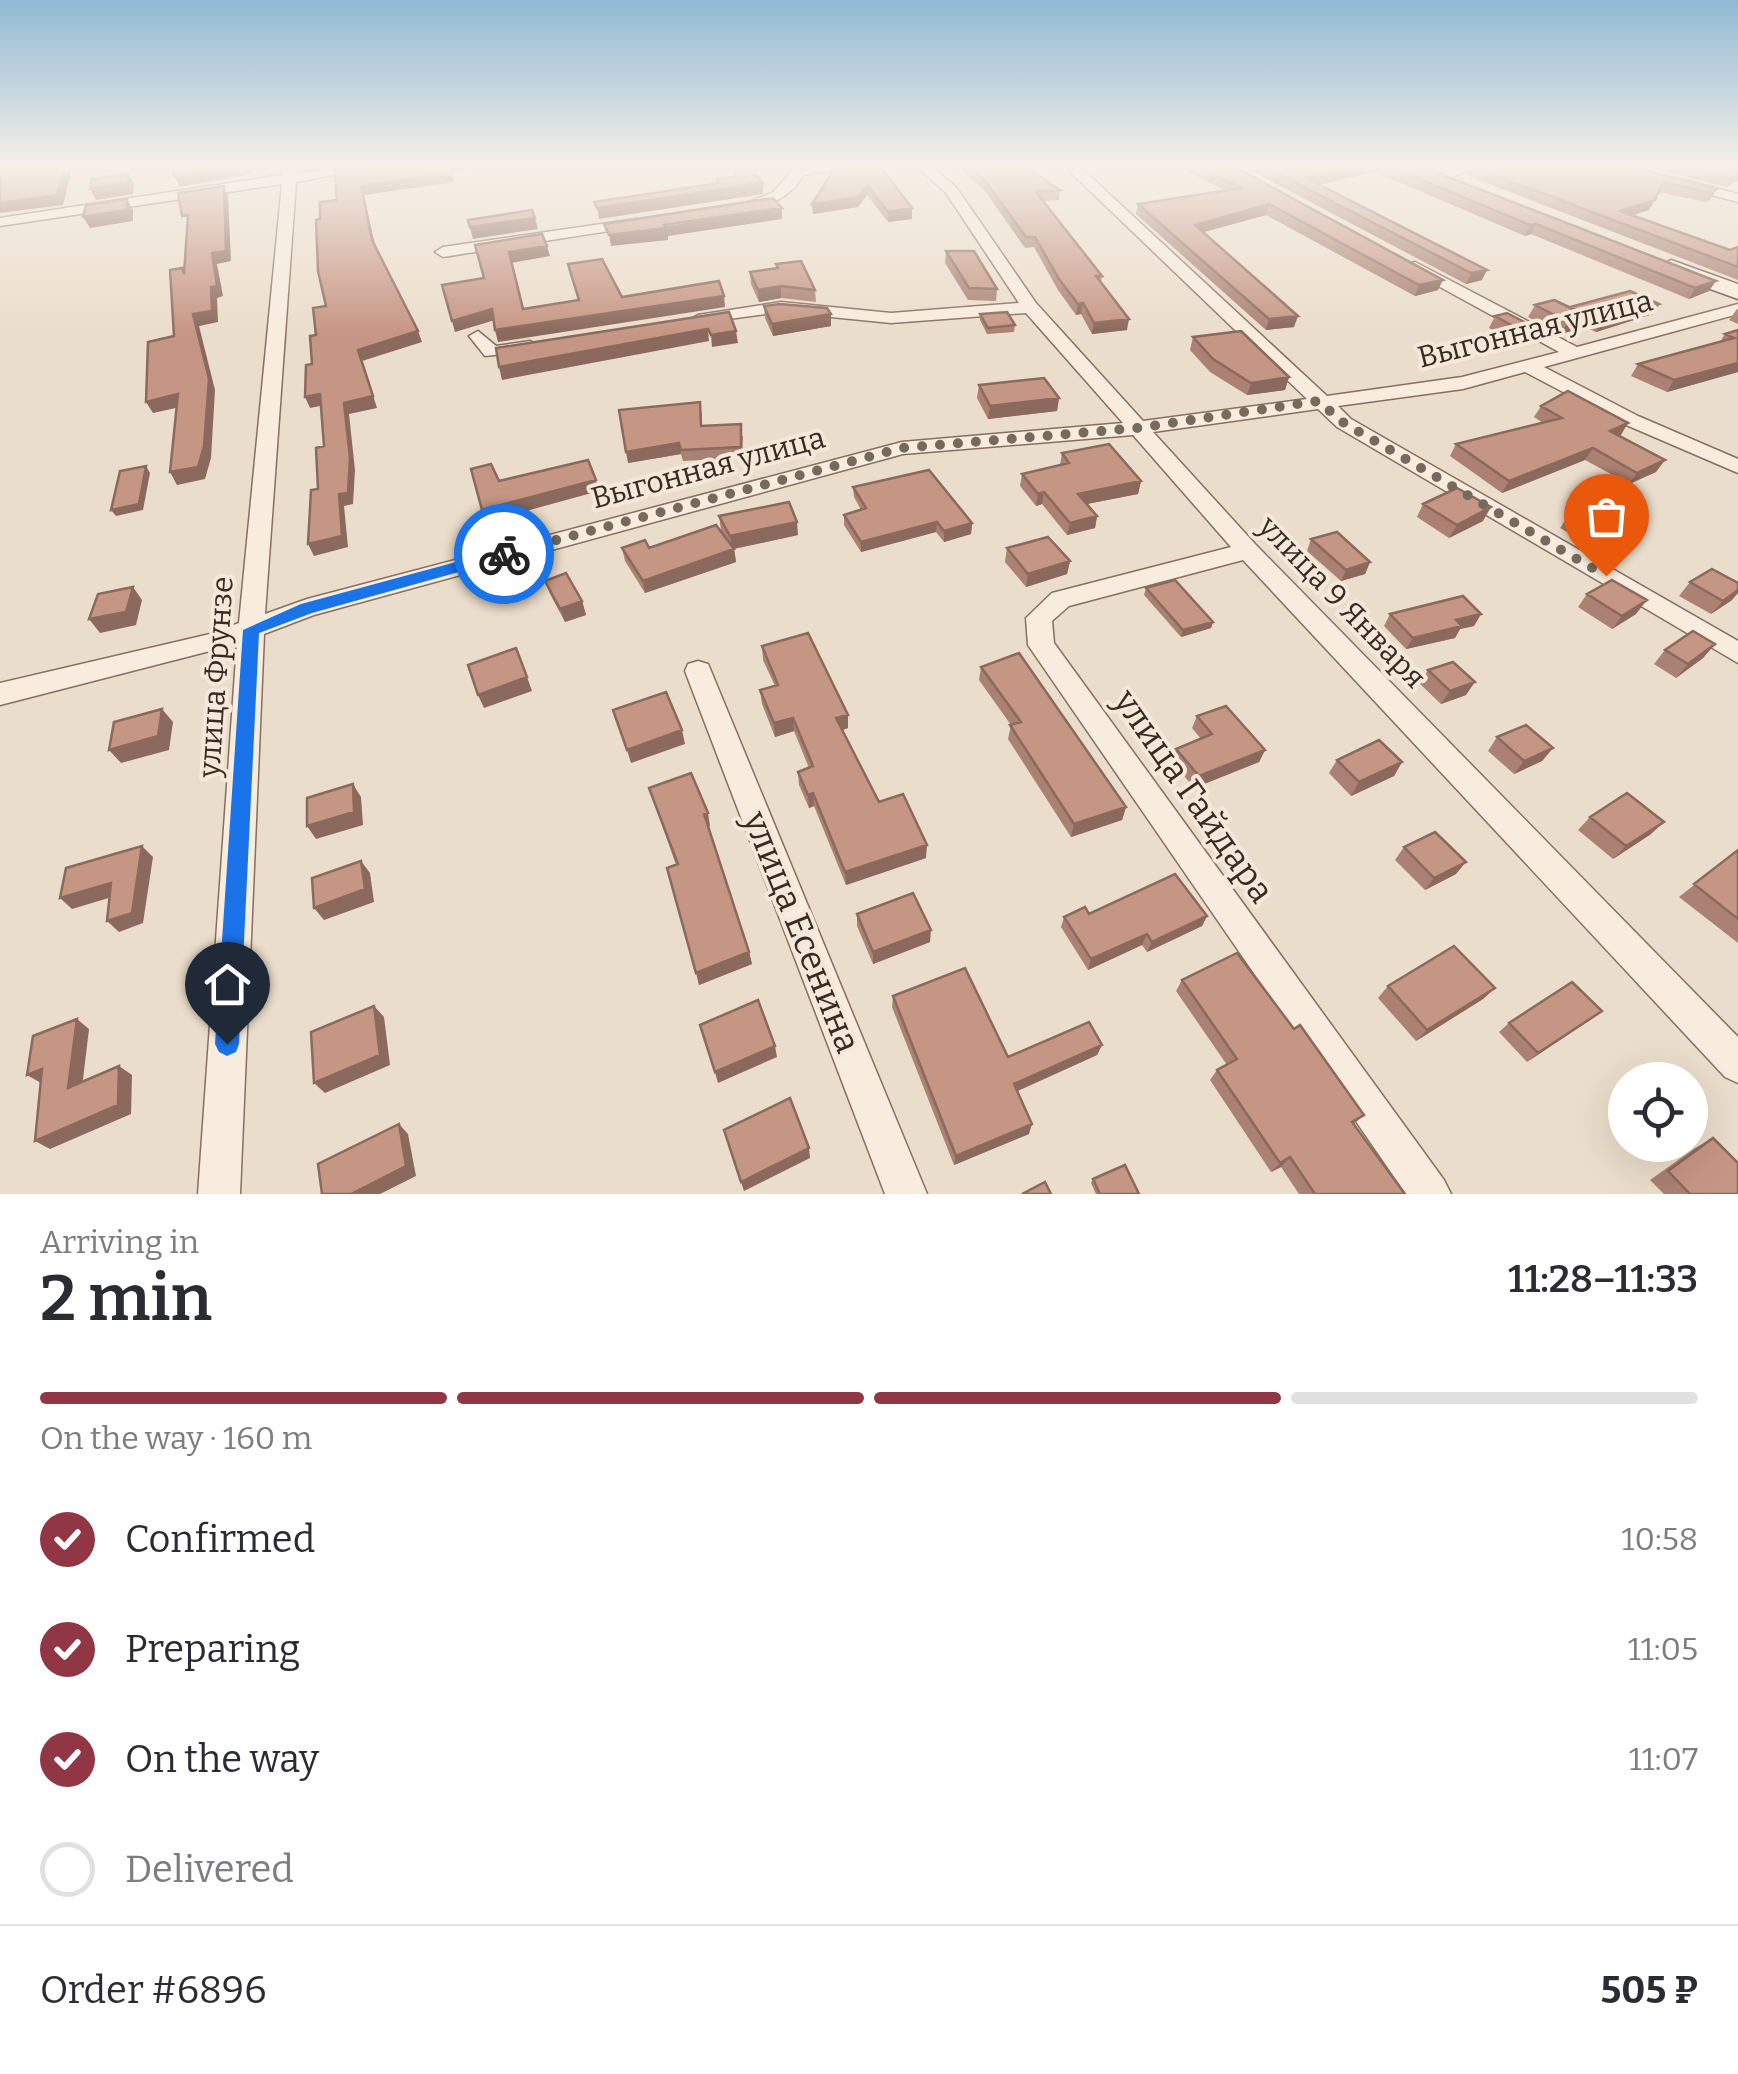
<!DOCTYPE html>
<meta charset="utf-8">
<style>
body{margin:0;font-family:Bitter,serif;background:#f7f7f7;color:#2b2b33;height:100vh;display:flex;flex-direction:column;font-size:38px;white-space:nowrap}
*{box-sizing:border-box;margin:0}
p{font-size:32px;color:#7c7c81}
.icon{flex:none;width:55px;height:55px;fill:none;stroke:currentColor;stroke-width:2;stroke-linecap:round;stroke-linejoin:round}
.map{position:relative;height:1194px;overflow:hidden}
.side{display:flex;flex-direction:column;background:#fff;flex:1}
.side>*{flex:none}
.fabs{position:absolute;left:1608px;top:1062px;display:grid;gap:20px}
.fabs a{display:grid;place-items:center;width:100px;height:100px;border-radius:50%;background:#fff;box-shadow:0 10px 40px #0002;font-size:50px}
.pin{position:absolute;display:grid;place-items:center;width:85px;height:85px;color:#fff;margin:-102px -42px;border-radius:50% 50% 50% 0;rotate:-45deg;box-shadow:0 0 10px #0007}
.pin .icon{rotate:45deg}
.courier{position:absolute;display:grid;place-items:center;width:100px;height:100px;margin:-50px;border:8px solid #1a73e8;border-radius:50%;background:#fff;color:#222;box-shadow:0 2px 12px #0007}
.head em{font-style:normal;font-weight:600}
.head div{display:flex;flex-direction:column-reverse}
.head{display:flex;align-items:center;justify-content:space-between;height:170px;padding:0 40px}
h1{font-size:65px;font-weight:600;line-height:75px}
.bar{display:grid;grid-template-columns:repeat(4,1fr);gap:15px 10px;align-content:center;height:120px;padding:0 40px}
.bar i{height:12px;border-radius:8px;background:#e1e1e2}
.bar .on{background:#913644}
.bar p{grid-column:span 4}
.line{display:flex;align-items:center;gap:25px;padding:0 40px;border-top:2px solid #e1e1e2}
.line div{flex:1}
ol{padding:0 40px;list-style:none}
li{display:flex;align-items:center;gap:30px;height:110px}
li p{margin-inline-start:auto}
li .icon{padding:10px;border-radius:50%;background:#913644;color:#fff;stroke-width:4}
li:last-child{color:#7c7c81}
li i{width:55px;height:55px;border:5px solid #e1e1e2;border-radius:50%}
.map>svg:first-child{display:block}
</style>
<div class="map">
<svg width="1738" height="1194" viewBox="0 0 1738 1194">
<rect width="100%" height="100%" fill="#ebddcb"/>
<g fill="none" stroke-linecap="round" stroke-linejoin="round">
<g stroke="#876f60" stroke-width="3">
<path id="minor" d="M283,166H297L296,173L380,166L296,182L265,614L307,599L902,442L1123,423L1026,313L891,323L781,312L692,324L689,320L698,315L781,302L891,313L1019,303L946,193L916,166H931L956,187L1036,303L1143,421L1307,399L1064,166H1079L1327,396L1462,377L1559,352L1409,270V264L1415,262L1577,347L1738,304V314L1544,367L1638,416L1738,459V473L1624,424L1525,372L1463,389L1338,406L1351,419L1738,641V663L1337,427L1318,409L1153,432L1256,545L1738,1037V1083L1725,1077L1243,560L1069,606L1052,621L1054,643L1444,1180L1451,1194H1406L1028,645L1026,618L1052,593L1231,547L1133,435L903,454L314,615L264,634L240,1194H198L237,644L0,705V683L210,634L239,623L282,184L0,226V218L282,175Z
M809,166H855L804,175C789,198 772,205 745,210L738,206L772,193L795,168Z
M1460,166H1480L1441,181L1434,177Z
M1685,180L1738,194V202L1680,187V181Z
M636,219L641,220V226L443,257L435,252L443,247Z
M478,331L496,346L530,341L539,346L530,351L485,356L469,336Z
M698,661L708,664L711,671L927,1194H885L685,671L688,664Z"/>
</g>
<g stroke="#695143" stroke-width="3">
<path id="secondary" d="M1671,260L1738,284V299L1663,272L1660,267Z"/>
</g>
<use href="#minor" fill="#f7ecde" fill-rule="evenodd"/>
<use href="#secondary" fill="#f7ecde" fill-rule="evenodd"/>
</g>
<path fill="#aa8172" d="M880,166L912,219L888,222L867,195L858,207L813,214L812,204Z
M957,166H1024L1060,190L1059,200L1044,201L1102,276L1101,283L1127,330L1092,334L1081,314L1076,315L1058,290L1034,247L1025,248L985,191Z
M1177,166H1233L1438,290L1415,296L1266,215L1203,232L1294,327L1266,330L1136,214L1138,204L1224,190Z
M1242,166H1426L1709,291L1689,299L1531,234L1525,236L1375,172L1319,184L1482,280L1466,284Z
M1470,166H1631L1717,189L1711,199L1706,202L1658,192L1649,210L1633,215L1730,250L1738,247V280L1466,175Z
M1643,166H1738V180L1727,187Z
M946,251L997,289L996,301L968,300L945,263Z
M776,264L815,290L816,302L781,298L759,302L751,284L750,272L776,268Z
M1659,304L1653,314L1596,332L1583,326L1581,328L1561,334L1528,317L1535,305L1570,307Z
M764,306L831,326L773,336L765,318Z
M1737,309H1738V324L1729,320Z
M980,314L1015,325L1014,332L987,334L980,320Z
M1495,316L1540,330L1534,342L1521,346L1489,328Z
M1738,330V372L1667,392L1631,376L1638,364L1720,342L1725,334Z
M1193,337L1289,377L1285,390L1247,395L1210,372L1190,350Z
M979,385L1059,398L1057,411L988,419L977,398Z
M1541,406L1621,435L1619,436L1656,472L1629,484L1585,460L1502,493L1450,456L1456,444L1543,423L1534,417Z
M702,413V426L743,436L742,458L683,461L681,454L628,463Z
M1062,453L1141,481L1138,494L1087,504L1097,516L1095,528L1067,535L1042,504L1036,506L1020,486L1022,474L1060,465Z
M853,487L972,523L971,534L944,542L936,532L861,552L844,525V515L861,510L854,497Z
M1423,504L1483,521L1449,538L1417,517Z
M1569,515L1619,518L1610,532L1588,544L1560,528Z
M719,516L798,535L734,549L736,562L645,593L625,561L622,548H649L725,537L721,530Z
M1311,539L1370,562L1365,574L1341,581L1307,551Z
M1007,548L1070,561L1067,574L1026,587L1005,562Z
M545,581L582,601L586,615L565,622L550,594Z
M1690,582L1732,600L1711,614L1679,596Z
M1146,588L1213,622L1211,628L1181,637L1144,595Z
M1587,594L1636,614L1612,629L1578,607Z
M1390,614H1481L1474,626L1460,629L1455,638L1406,649L1384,626Z
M1715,644L1703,658L1676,678L1654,664L1665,650Z
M762,646L848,728L842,730L879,802L926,858L846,885L814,806L809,808L799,785L798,772L809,768L794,731L775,737L762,704L760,690L775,686L763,660Z
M981,667L1126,807L1122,820L1071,837L1008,739L1011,725L979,680Z
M1428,670L1466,695L1441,704L1420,684Z
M1197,716L1265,750L1259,762L1194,788L1172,761L1176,749L1201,739L1192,728Z
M1497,737L1553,748L1542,761L1514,774L1488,751Z
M1337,760L1402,762L1394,776L1351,796L1329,773Z
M649,788L710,826L708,827L749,952L752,964L699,985L676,865Z
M1590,817L1651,834L1613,859L1578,830Z
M1404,847L1456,874L1425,890L1395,860Z
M1738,850V943L1679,897Z
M857,914L930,942L873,964L857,926Z
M1089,914L1207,916L1202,926L1147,952L1142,945L1088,970L1061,927L1064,917Z
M1182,980L1294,1029L1364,1115L1354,1124L1405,1194H1299L1281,1167L1271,1172L1210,1080L1217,1070L1227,1065L1176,991Z
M1388,986L1495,988L1483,999L1416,1041L1378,998Z
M893,996L1008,1057L1102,1045L1097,1055L1017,1091L1029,1134L954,1165L892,1007Z
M1602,1011L1527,1062L1499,1032L1509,1023Z
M1713,1138L1738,1194H1664L1650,1180L1695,1148Z
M1093,1179L1139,1194H1096L1091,1183Z"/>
<path fill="#8b695c" d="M66,166H73L63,205L0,213V203Z
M232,166H251L252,174L180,187L174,176Z
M449,166H500L452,173L454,182L364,195L376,250L372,240L361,186Z
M735,166H788L735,175Z
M1361,166H1377L1375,172L1303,188L1306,178Z
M128,174L134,184L133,194L96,200L90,189Z
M1738,174V180L1727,187L1733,178Z
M763,183V194L599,219L597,208Z
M867,185V195L858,207L813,214L812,204Z
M224,186L228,196L231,261L217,264L223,296L217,298L218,322L199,326L215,390L211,458L205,479L177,485L170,472L193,314L212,253Z
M127,199L133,210V221L90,228L83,217Z
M1655,200L1649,210L1615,221L1620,211Z
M1269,204L1266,215L1193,235L1195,225Z
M782,208V219L668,236V240L611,246L609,235Z
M912,208V219L888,222V212Z
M535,218L538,229L473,239L470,227Z
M1536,224L1531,234L1525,236L1530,225Z
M547,246L550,256L511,263L509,252Z
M1487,270L1482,280L1466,284L1471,273Z
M1443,280L1438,290L1415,296L1419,285Z
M1716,281L1709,291L1689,299L1695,288Z
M781,286V298L759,302L758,290Z
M724,296L725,307L498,342L495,330Z
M1083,303L1081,314L1076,315L1078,304Z
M1659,304L1653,314L1596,332L1601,322Z
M492,309L495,320L455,332L452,321Z
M831,314V326L773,336L772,324Z
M1298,316L1294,327L1266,330L1269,319Z
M1588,316L1581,328L1561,334L1568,322Z
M1129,319L1127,330L1092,334L1094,323Z
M708,329L709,341L502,380L499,367Z
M1540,330L1534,342L1521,346L1527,334Z
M418,331L422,342L362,361L377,408L349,414L355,470L353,504L344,506L348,547L314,556L308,544L339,494L344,403L358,350Z
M736,331L738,343L712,347L711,335Z
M1738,363V372L1667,392L1674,380Z
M1289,377L1285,390L1247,395L1251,383Z
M178,394L185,406L153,413L146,402Z
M320,394L325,405L310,408L305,397Z
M1059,398L1057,411L988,419L990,406Z
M1628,423L1621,435L1602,443L1610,431Z
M679,443L681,454L628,463L626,452Z
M1593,448L1585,460L1502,493L1509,481Z
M1665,460L1656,472L1629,484L1637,473Z
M146,466L150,473L143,510L116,516L111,510Z
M596,480L599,491L486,522L482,510Z
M1141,481L1138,494L1076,506L1078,494Z
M1044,492L1042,504L1036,506L1038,494Z
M1491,507L1483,521L1449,538L1457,525Z
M1097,516L1095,528L1067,535L1070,523Z
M1619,518L1610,532L1588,544L1597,531Z
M797,522L798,535L732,549L730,536Z
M937,522L936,532L861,552V542Z
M972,523L971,534L944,542V531Z
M734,549L736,562L645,593L643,581Z
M1070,561L1067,574L1026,587L1028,574Z
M1370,562L1365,574L1341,581L1346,570Z
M133,587L142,600L136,625L100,633L89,619Z
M1738,590V593L1732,600L1711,614L1723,601Z
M1647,600L1636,614L1612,629L1622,616Z
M582,601L586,615L565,622L560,609Z
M1481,614L1474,626L1460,629L1455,638L1406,649L1413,638L1456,620Z
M1213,622L1211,628L1181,637L1183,630Z
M1715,644L1703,658L1676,678L1688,664Z
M527,677L532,691L484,708L478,695Z
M1475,682L1466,695L1441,704L1450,691Z
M162,709L173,722L169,750L121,763L109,750Z
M848,715V728L837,732L836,718Z
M793,718L794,731L775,737L774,723Z
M682,730L685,744L631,763L627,750Z
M1553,748L1542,761L1514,774L1524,761Z
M1265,750L1259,762L1194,788L1199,776Z
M1402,762L1394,776L1351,796L1359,782Z
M353,784L361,797L363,825L316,839L307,826Z
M813,793L814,806L809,808L808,795Z
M1126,807L1122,820L1071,837L1074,824Z
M708,813L710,826L706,827L704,814Z
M1664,822L1651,834L1613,859L1626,846Z
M927,845L926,858L846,885L845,872Z
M142,846L153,857L143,923L119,932L107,921Z
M361,861L370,873L374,902L324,920L314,908Z
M1466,862L1456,874L1425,890L1434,878Z
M111,883L122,894L72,909L60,898Z
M1207,916L1202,926L1147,952L1152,942Z
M931,930L930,942L873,964V952Z
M1147,934L1142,945L1088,970L1091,959Z
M749,952L752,964L699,985L696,973Z
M1495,988L1483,999L1416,1041L1427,1030Z
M374,1006L384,1017L390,1065L325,1093L314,1083Z
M1602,1011L1590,1020L1527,1062L1538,1053Z
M77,1019L89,1029L81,1096L68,1088Z
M1102,1045L1097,1055L1011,1094L1014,1084Z
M775,1046L777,1057L718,1083L715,1072Z
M119,1066L132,1075L131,1114L50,1149L35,1141Z
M42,1069L41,1083L27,1075Z
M399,1124L408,1134L416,1176L380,1194H351Z
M1032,1124L1029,1134L954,1165L956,1156Z
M809,1148L810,1158L744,1191L741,1182Z
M1290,1157L1281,1167L1271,1172L1280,1163Z"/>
<path fill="#c69684" stroke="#8b695c" stroke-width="2.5" d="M0,166H66L57,195L0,203Z
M172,166H232L174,176Z
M349,166H450L452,172L361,186L372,240L418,331L358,350L373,396L344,403L350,458L348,493L339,494L342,536L308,544L311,490L318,489L316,448L324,446L320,394L305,397L306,365L312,364L310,336L316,335L313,308L326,306L318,271L316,220L320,219V202L337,200L334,169Z
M836,166H880L912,208L888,212L867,185L858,197L812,204Z
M968,166H1024L1060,190L1036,192L1102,276H1096L1129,319L1094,323L1083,303L1078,304L1059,279L1035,237H1026L986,182Z
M1198,166H1233L1443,280L1419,285L1269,204L1195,225L1298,316L1269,319L1138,204L1241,188Z
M1263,166H1361L1306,178L1487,270L1471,273Z
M1388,166H1426L1443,175L1716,281L1695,288L1536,224L1530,225Z
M1470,166H1631L1717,189L1712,193L1663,182L1655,200L1620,211L1730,250L1738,247V267Z
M1686,166H1738V174L1733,178Z
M128,174V183L90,189L92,179Z
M755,174L763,183L597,208L594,202L719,183L717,179Z
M224,186L226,251L212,253L217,286L211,287L212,311L193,314L209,379L204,446L198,467L170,472L178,394L146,402L148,342L174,336L170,270L182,268L184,274L188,215L182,216L178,193Z
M773,198L782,208L664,225L666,228L609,235L604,224Z
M127,199V210L83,217L86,205Z
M532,210L535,218L470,227L468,220Z
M542,234L547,246L509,252L523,309L579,300L568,264L602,259L622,297L719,281L724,296L495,330L492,309L452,321L442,285L484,278L475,245Z
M946,251H974L997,289L969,288Z
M801,261L815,290L781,286L758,290L750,272L778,268L776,264Z
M1630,291L1659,304L1601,322L1570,307Z
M1554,300L1588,316L1568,322L1535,305Z
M780,304L827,308L831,314L772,324L764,306Z
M729,312L736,331L711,335L708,329L499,367L496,348Z
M1007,312L1015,325L988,328L980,314Z
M1507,313L1540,330L1527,334L1495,316Z
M1738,330V363L1674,380L1638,364L1734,338L1725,334Z
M1241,331L1289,377L1251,383L1213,359L1193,337Z
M1044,378L1059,398L990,406L979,385Z
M1568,391L1628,423L1610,431L1665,460L1637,473L1593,448L1509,481L1456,444L1562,418L1541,406Z
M700,402L701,426L741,424V447L681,450L679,443L626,452L619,410Z
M1109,444L1141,481L1078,494L1097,516L1070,523L1044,492L1038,494L1022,474L1069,463L1062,453Z
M588,460L596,480L482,510L471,469L491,464L499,481Z
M146,466L139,504L111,510L120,471Z
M929,470L972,523L944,531L937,522L861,542L844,515L866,508L853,487Z
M1457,488L1491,507L1457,525L1423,504Z
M789,502L797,522L730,536L719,516Z
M1591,503L1619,518L1597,531L1569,515Z
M716,525L734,549L643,581L622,548L645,540L649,548Z
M1337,532L1370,562L1346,570L1311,539Z
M1048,537L1070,561L1028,574L1007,548Z
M1712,569L1738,583V590L1723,601L1690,582Z
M566,573L582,601L560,609L545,581Z
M1175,580L1213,622L1183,630L1146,588Z
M1612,580L1647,600L1622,616L1587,594Z
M133,587L126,612L89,619L98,594Z
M1463,596L1481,614L1456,620L1462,626L1413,638L1390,614Z
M1693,631L1715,644L1688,664L1665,650Z
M808,633L848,715L836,718L879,802L903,794L927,845L845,872L813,793L808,795L798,772L813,766L793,718L774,723L760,690L778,685L762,646Z
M516,648L527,677L478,695L468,665Z
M1019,653L1126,807L1074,824L1010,725L1021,722L981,667Z
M1453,662L1475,682L1450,691L1428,670Z
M666,692L682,730L627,750L613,710Z
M1226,706L1265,750L1199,776L1176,749L1212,734L1197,716Z
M162,709L158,736L109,750L114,722Z
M1526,725L1553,748L1524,761L1497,737Z
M1379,740L1402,762L1359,782L1337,760Z
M691,773L708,813L704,814L749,952L696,973L667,868L678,864L649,788Z
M353,784L354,812L307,826V798Z
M1627,793L1664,822L1626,846L1590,817Z
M1435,832L1466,862L1434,878L1404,847Z
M142,846L132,913L107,921L111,883L60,898L66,868Z
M1738,850V919L1694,884Z
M361,861L365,889L314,908L312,878Z
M1175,874L1207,916L1152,942L1147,934L1091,959L1064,917L1085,907L1089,914Z
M913,893L931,930L873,952L857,914Z
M1454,946L1495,988L1427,1030L1388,986Z
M1237,953L1294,1029L1300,1025L1364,1115L1352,1122L1405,1194H1315L1290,1157L1280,1163L1217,1070L1237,1059L1182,980Z
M965,968L1008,1057L1089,1022L1102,1045L1014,1084L1032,1124L956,1156L893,996Z
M1572,982L1602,1011L1538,1053L1509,1023Z
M758,1000L775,1046L715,1072L700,1025Z
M374,1006L380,1055L314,1083L311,1032Z
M77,1019L68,1088L119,1066L118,1105L35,1141L42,1069L27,1075L33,1036Z
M790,1098L809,1148L741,1182L724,1130Z
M399,1124L406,1166L351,1194H322L318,1164Z
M1713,1138L1738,1163V1194H1690L1668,1171Z
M1125,1165L1139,1194H1100L1093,1179Z
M1045,1182L1051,1194H1022Z"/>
<linearGradient id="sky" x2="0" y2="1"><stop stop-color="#8fb9d4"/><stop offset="0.5" stop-color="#f6f0e8"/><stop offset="1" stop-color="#f6f0e8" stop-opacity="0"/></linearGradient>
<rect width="1738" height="333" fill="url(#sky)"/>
<path fill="#1a73e8" d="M504,549L512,554L509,558L312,613L259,633L239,1044L236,1052L227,1056L219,1052L215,1044L243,630L301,604Z"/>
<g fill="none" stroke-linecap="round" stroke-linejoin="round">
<path stroke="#77695d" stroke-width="10" stroke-dasharray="0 18" d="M504,554L902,448L1138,428L1318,401L1344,423L1606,576"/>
</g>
<g text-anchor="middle" stroke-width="8" stroke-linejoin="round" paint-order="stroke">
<g font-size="30" fill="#392a22" stroke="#f3e8da">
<text transform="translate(1535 329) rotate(-14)" y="10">Выгонная улица</text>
<text transform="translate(708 468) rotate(-15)" y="10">Выгонная улица</text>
<text transform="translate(1342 602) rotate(46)" y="10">улица 9 Января</text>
<text transform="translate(216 677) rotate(-86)" y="10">улица Фрунзе</text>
</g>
<g font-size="35" fill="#392a22" stroke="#f3e8da">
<text transform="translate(1194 796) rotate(55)" y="12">улица Гайдара</text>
<text transform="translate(802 932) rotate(68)" y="12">улица Есенина</text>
</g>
</g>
</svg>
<div class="fabs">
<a><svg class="icon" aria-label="locate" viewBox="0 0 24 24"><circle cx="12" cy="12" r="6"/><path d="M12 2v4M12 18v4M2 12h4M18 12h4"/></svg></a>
</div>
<div class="pin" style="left:1606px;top:576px;background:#ea580c"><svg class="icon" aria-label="bag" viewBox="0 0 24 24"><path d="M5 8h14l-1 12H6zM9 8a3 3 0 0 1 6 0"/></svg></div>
<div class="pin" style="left:227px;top:1044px;background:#1f2937"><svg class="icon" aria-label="home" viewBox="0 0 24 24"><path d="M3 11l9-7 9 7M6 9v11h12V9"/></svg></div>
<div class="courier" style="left:504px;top:554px"><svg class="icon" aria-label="bike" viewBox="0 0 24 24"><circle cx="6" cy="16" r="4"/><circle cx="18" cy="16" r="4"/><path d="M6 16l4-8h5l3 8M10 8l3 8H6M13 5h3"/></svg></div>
</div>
<section class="side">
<div class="head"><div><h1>2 min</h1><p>Arriving in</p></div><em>11:28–11:33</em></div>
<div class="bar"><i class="on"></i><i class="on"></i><i class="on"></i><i></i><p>On the way · 160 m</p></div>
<ol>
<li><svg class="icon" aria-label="check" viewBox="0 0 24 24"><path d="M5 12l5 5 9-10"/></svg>Confirmed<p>10:58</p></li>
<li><svg class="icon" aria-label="check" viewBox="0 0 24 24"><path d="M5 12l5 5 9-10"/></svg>Preparing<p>11:05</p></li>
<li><svg class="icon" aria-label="check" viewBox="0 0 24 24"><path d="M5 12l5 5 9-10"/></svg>On the way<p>11:07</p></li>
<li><i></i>Delivered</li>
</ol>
<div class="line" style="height:130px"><div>Order #6896</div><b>505 ₽</b></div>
</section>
